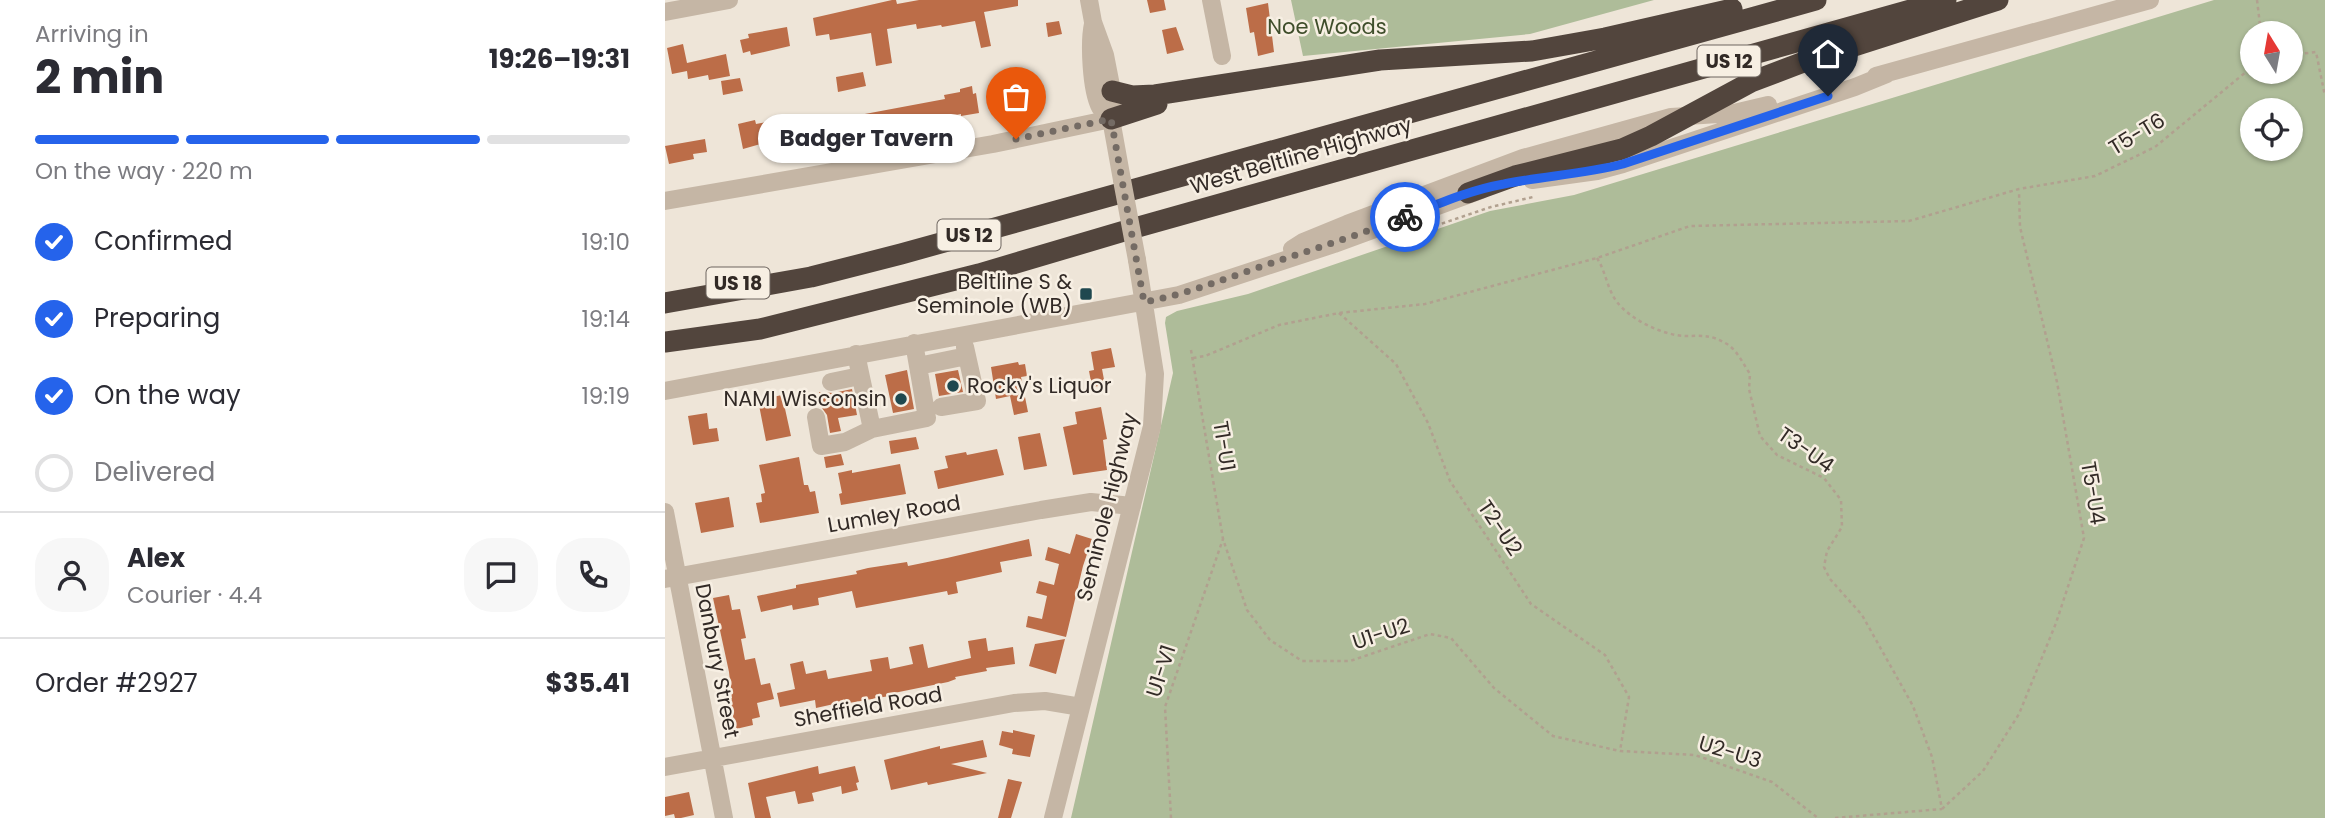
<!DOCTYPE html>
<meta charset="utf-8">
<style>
body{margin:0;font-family:Poppins,sans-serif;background:#f7f7f7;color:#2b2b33;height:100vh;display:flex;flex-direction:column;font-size:26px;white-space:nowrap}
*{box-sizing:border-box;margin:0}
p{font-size:23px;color:#7c7c81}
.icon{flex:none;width:38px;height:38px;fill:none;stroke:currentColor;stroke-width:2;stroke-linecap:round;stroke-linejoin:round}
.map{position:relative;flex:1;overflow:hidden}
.panel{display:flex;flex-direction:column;background:#fff;width:665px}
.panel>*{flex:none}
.needle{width:46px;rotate:349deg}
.controls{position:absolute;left:1575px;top:21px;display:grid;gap:14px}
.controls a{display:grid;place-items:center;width:63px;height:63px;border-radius:50%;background:#fff;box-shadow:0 2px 5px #0004;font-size:35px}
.pin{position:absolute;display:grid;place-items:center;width:60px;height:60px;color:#fff;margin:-72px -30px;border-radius:50% 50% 50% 0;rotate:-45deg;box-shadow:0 0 7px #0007}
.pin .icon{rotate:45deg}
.courier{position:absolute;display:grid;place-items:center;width:70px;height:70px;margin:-35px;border:5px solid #2563eb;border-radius:50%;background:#fff;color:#222;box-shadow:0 2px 9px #0007}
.bubble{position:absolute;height:49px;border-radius:24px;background:#fff;box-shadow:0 2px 5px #0004;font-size:23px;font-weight:700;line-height:49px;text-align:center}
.headline em{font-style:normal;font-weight:700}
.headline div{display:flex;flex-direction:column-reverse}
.headline{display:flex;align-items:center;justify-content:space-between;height:119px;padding:0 35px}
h1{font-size:46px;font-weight:700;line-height:52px}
.bar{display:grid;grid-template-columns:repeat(4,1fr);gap:10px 7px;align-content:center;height:84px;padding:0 35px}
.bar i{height:9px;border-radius:5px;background:#e1e1e2}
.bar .selected{background:#2563eb}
.bar p{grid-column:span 4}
.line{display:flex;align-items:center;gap:18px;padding:0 35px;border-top:2px solid #e1e1e2}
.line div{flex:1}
.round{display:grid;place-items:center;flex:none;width:74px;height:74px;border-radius:28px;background:#f7f7f7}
ol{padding:0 35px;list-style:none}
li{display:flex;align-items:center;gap:21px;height:77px}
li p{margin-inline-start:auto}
li .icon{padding:7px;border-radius:50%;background:#2563eb;color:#fff;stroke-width:4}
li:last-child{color:#7c7c81}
li i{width:38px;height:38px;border:4px solid #e1e1e2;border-radius:50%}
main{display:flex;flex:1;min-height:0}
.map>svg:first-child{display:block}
</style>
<main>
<section class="panel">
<div class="headline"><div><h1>2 min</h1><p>Arriving in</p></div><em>19:26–19:31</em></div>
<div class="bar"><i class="selected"></i><i class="selected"></i><i class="selected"></i><i></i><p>On the way · 220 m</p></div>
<ol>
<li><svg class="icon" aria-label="check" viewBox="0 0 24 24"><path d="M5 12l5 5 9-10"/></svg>Confirmed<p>19:10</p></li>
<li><svg class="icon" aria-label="check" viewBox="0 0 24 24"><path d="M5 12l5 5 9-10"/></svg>Preparing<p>19:14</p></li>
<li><svg class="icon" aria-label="check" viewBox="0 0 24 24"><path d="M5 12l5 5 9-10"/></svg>On the way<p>19:19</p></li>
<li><i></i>Delivered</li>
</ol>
<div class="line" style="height:126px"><a class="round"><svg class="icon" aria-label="person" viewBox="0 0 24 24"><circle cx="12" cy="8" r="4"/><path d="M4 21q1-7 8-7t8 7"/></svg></a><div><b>Alex</b><p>Courier · 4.4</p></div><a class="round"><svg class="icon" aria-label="chat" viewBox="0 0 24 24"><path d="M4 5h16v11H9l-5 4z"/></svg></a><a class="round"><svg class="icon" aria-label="phone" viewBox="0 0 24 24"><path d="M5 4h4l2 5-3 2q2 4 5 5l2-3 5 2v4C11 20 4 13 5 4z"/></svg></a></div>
<div class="line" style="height:91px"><div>Order #2927</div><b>$35.41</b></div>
</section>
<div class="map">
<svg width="1660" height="818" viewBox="0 0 1660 818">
<rect width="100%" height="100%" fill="#eee5d8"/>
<path fill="#aebc99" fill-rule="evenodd" d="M626,0H989L865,34L638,56Z
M1549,0H1660V818H406L508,373L500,323L501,317L512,311L583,294L825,211L909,195ZM1587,33H1626V72H1587ZM1587,110H1626V149H1587Z"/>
<path fill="#bc6d48" d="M227,0H231L232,4L254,0H353V6L319,12L326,46L316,48L310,21L277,27L276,25L252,29L251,24L222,29L227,63L211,66L206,33L165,40L164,34L151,36L148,18Z
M482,0H499L501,10L485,13Z
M603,3L609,52L593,56L589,32L585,33L581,8Z
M394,21L397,34L383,37L381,23Z
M122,27L125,46L86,55L85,51L78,53L75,40L84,38L83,34Z
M511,27L519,50L502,54L497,30Z
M18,44L22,63L61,54L65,76L44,80L43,75L23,79L22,71L7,74L2,48Z
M198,72L201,86L173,92L171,77Z
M75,78L78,91L58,95L56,81Z
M354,84L355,89L365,87L368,102L359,103L360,107L336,109L333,93L342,91L341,87Z
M307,86L308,94L311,93L314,113L296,116V114L173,137L172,135L111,145L110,140L78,149L73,124L90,120L91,124L128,117L129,121L155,116L157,122L280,99L279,95L295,92V89Z
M40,139L42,152L28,154L29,159L4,164L0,146Z
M446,348L450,367L437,369L440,385L427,387L424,371L429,370L426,352Z
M353,362L354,365L360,364L362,376L356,377L363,412L349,415L345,396L331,399L326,367Z
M242,370L249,409L228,413L220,375Z
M293,370L298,392L274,396L270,374Z
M187,389L192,415L173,418L176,431L165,433L162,415L157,408L154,392L168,393Z
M117,395L126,436L101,441L93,400Z
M436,407L442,439L438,440L442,470L408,475L398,427L412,424L410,412Z
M42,413L44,429L52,428L54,441L28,445L23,416Z
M375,433L382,466L359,470L353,437Z
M251,437L254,449L226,454L224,441Z
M332,449L339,475L273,489L269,471L283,468L280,456L301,452L302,455Z
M176,454L179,465L161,468L159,457Z
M134,457L139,485H143L145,492L150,491L154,513L95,523L91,503L97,502L96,494L100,493L94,465Z
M235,464L241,494L176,505L174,494L177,493L173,473L187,470V473Z
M64,497L69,527L36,533L30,503Z
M411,534L427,539L418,566L401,637L361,627L363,616L377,619L382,596L371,593L374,581L389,585L394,564L380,560L383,547L405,554Z
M364,539L367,556L335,562L337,572L291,582L293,593L283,595L282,591L191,608L187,591L153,598L154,605L128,610L127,605L96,612L92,596L131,588V585L192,574L191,571L203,568L242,562L243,566L282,558Z
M64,595L67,610L75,609L81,638L76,639L80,660L90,658L96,685L105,683L109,699L92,703L95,717L87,719L88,725L71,729L64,699L67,698L64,672L48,598Z
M321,638L323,651L348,647L350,664L321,668L322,671L290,677L291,679L283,682L229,693L230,695L178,704V702L151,708L150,700L115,707L112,693L130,689L125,664L138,661L141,674L161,670L163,679L207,671L205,660L223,657L225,669L248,664L244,647L258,644L263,668L306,658L303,641Z
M400,639L391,674L364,666L370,644Z
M348,730L370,735L365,757L347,754L348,749L334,745L337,731L348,733Z
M318,740L322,757L286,764L322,773L263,785L262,782L226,790L219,760L275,746V749Z
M153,766L154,774L190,766L194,782L191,783L193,790L177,794L176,786L147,793L149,801L133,804L130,791L101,797L106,818H90L83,783Z
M343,779L357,782L346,818H333Z
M24,792L29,815L16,818H10L9,814L0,816V797Z"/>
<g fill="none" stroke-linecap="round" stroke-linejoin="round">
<path stroke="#b1a08f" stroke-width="2.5" stroke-dasharray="3.5 3.5" stroke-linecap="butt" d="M1592,0L1596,33
M1626,55L1651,52L1660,96
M737,237L826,207L868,197
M932,258C941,272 942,289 952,302C966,320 997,335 1020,336C1038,336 1045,334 1062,344C1072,350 1079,365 1085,374L1084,389L1095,436L1112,455L1159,478L1176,500L1177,527L1162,551L1159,567L1165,579L1197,615L1248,706L1267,757L1277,809
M674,313L731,364L763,423L785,481L866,604L940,655L964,697L955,751
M526,350L558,539L582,610L605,640L637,661H685L765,634L786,638L829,688L888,736L955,751L1030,755L1107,782L1153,818
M528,358L540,356L614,325L674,313L760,304L932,258L1025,226L1244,221L1354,189L1430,176L1490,147L1587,67
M1277,809L1318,771L1354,714L1391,623L1419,538L1392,382L1355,227L1354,191
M506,818L500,707L558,539
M1170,818L1277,809"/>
<path stroke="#c5b6a5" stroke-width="18" d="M424,0L428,22L440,55L448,96L446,119L457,180
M546,0L557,56
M0,12L64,0
M428,24C424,42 426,90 435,107C438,112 442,116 446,119
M1211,76L1485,0
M867,180L932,171L958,164L1190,87L1222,74
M0,201L328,144L446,119
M627,249L638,242L682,224L858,158L1006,117L1069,113L1103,105
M253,366L302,356L300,347
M166,382L195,376
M0,391L514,295L669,244L816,190
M276,407L312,401L302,356
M151,417L156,446L180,442L207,429L191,354
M207,429L262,418L249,343
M0,512L59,818
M0,579L376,510L426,502L467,506
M0,767L349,703L380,701L416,707
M388,818L487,426L490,374L472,260"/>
<path stroke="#52453d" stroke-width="21" d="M447,91L467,96L490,95L715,60L867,51L940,38L1067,9
M446,119L492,104
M803,193L850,176L957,149L986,136L1086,82L1136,63L1333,0
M0,303L146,277L236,254L1151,0
M0,342L95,329L314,274L466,229L1281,0"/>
<path stroke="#c5b6a5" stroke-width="18" d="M457,180L472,260"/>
</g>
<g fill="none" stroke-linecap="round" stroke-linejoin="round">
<path stroke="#746b64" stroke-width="7" stroke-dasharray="0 12.6" d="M351,139L446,119L479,302C518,295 554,281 592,268C642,251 691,236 740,217"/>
<path stroke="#2563eb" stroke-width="9" d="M740,217C773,204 805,190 839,184C879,176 919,174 958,164L1163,96"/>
</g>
<g fill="#1f484f" stroke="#f7efe3" stroke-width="2.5">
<rect x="414" y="287" width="14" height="14" rx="3.5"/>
<circle cx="288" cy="386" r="7"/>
<circle cx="236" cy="399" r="7"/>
</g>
<g text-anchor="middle" stroke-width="5" stroke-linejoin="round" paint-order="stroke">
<g fill="#f7efe3" stroke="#6d655f" stroke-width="2">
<rect x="1032.5" y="45.5" width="63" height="31" rx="5"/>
<rect x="272.5" y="219.5" width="63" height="31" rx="5"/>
<rect x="41.5" y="267.5" width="63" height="31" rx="5"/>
</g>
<g font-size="19" font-weight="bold" fill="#322a26">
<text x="1064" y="68">US 12</text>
<text x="304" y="242">US 12</text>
<text x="73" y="290">US 18</text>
</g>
<g font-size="21" fill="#3f4e2b" stroke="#f7efe3">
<text x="662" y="34">Noe Woods</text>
</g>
<g font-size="21" fill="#322a26" stroke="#f7efe3">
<text transform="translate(1472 134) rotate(-31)" y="7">T5-T6</text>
<text transform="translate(636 156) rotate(-16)" y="7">West Beltline Highway</text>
<text transform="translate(559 446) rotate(81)" y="7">T1-U1</text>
<text transform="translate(1141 450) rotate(35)" y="7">T3-U4</text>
<text transform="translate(1428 493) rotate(81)" y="7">T5-U4</text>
<text transform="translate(442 507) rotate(-76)" y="7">Seminole Highway</text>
<text transform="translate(229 514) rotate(-10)" y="7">Lumley Road</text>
<text transform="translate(835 528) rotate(56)" y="7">T2-U2</text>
<text transform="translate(716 634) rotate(-18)" y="7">U1-U2</text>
<text transform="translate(52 661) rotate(79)" y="7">Danbury Street</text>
<text transform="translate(496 671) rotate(-72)" y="7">U1-V1</text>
<text transform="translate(203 707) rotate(-10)" y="7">Sheffield Road</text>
<text transform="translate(1065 752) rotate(17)" y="7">U2-U3</text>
</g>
<g font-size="21" fill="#322a26" stroke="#f7efe3" text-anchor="end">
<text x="407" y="289">Beltline S &amp;<tspan x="407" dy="24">Seminole (WB)</tspan></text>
<text x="302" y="393" text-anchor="start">Rocky's Liquor</text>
<text x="222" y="406">NAMI Wisconsin</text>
</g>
</g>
</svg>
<div class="controls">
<a><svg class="needle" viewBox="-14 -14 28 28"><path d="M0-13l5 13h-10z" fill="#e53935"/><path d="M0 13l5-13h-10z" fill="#7c7c81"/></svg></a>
<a><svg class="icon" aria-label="locate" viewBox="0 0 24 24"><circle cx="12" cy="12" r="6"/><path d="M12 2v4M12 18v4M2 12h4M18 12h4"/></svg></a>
</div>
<div class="pin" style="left:351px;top:139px;background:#ea580c"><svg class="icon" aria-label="bag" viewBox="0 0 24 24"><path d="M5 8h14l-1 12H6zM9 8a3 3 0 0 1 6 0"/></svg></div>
<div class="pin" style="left:1163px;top:96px;background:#1f2937"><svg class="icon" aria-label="home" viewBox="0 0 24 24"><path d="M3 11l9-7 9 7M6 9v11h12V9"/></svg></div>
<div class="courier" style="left:740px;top:217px"><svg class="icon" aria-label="bike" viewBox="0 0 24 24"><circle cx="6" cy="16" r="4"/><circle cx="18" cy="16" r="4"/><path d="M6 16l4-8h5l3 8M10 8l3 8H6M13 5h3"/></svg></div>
<div class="bubble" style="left:93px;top:114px;width:217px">Badger Tavern</div>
</div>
</main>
